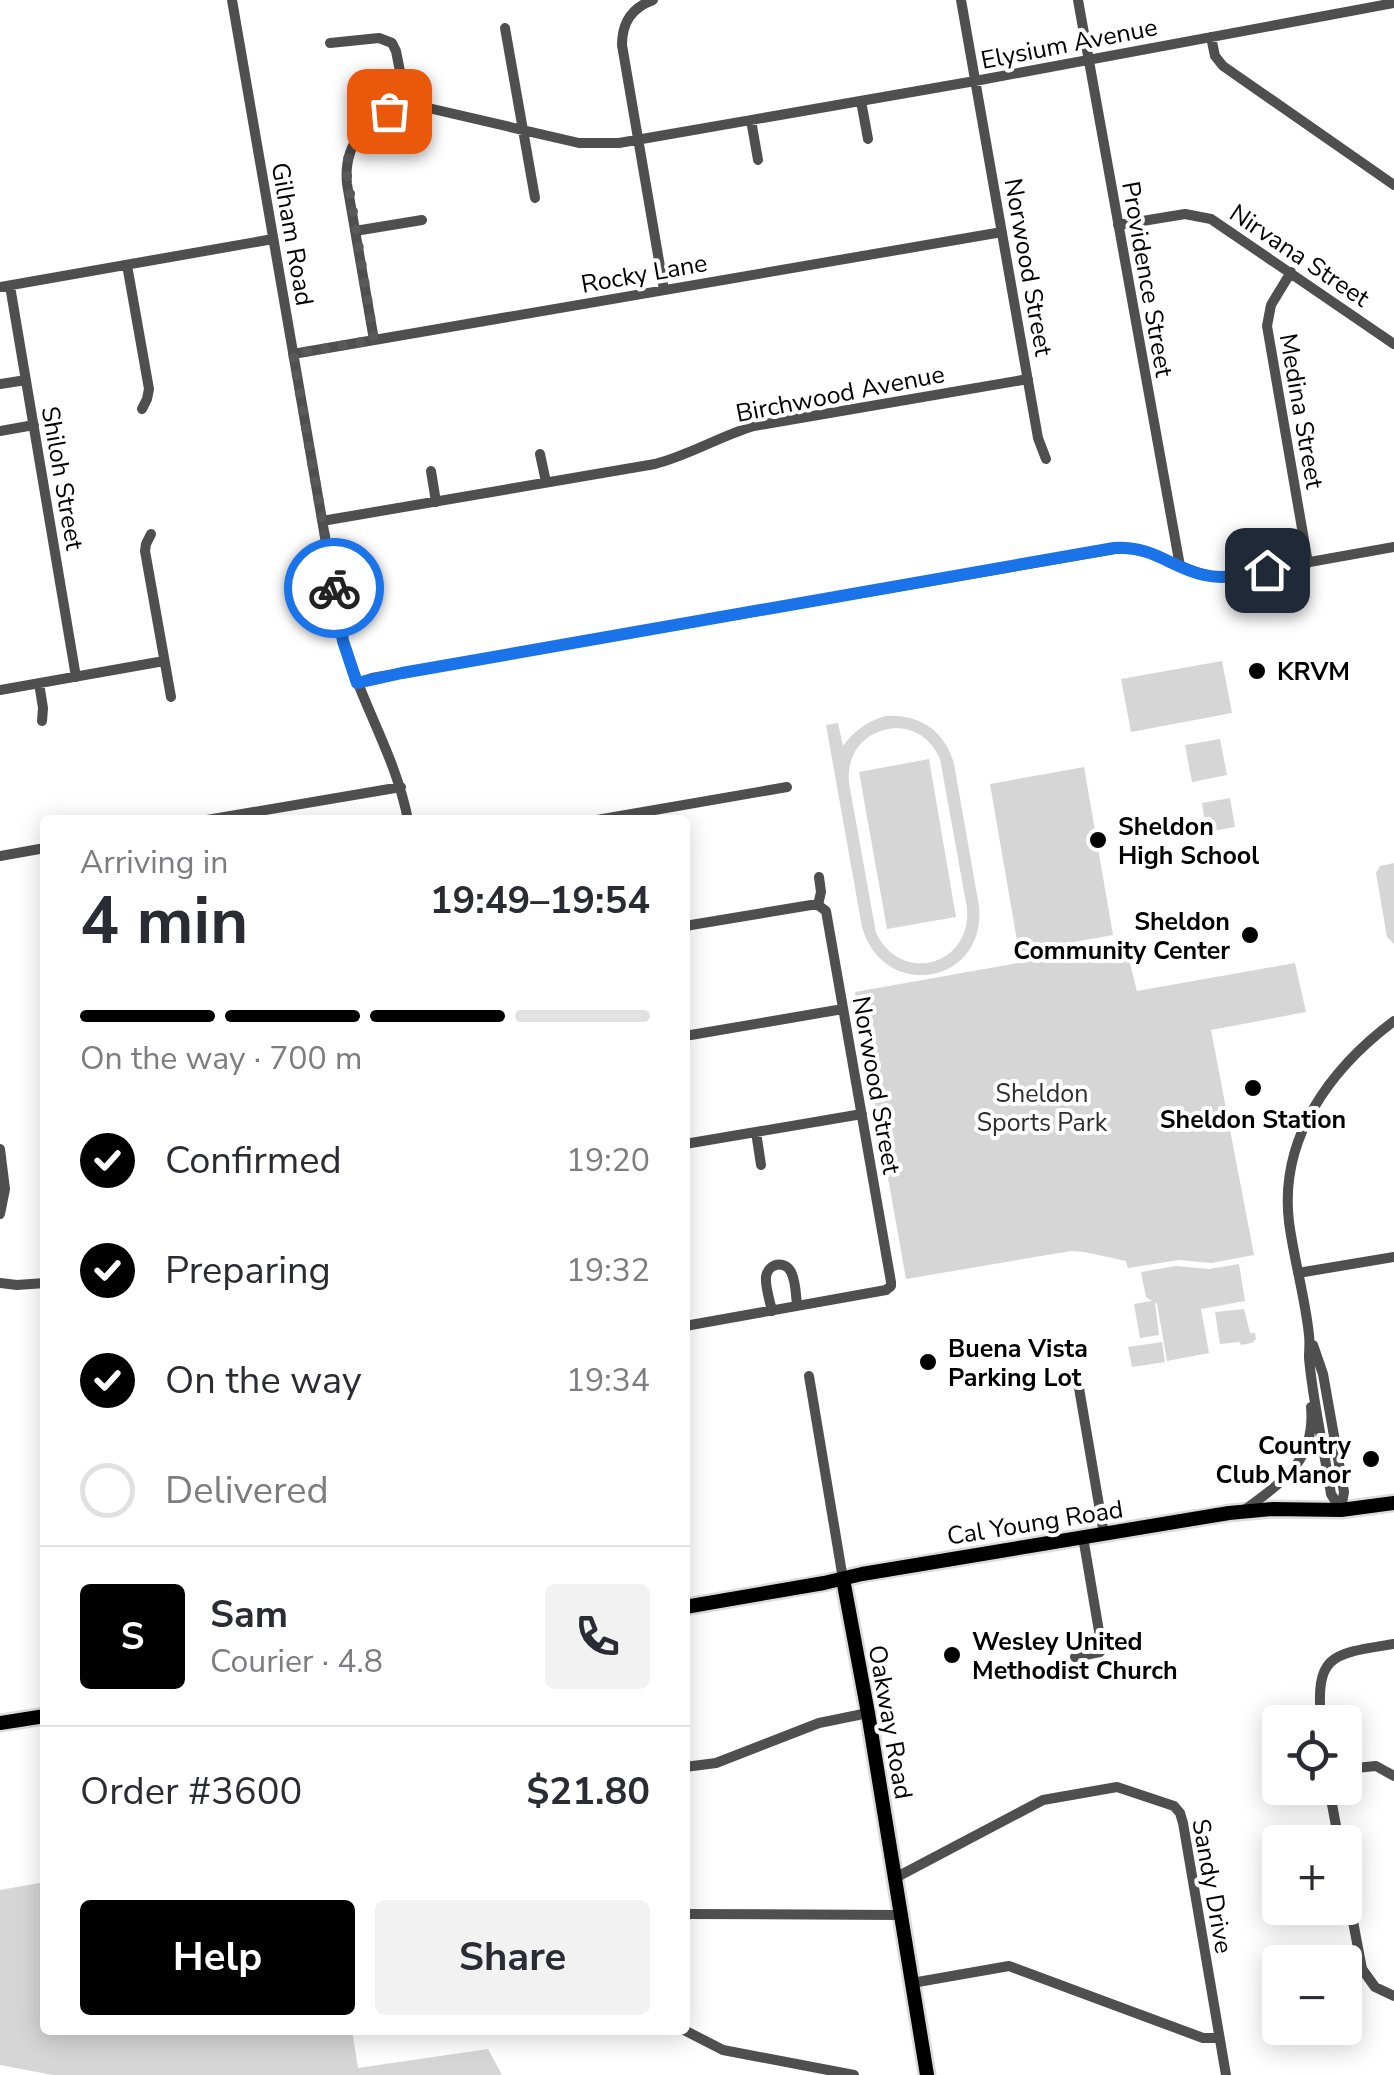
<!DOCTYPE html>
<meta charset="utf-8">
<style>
body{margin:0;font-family:"Nunito Sans",sans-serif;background:#f2f2f3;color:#2b2b33;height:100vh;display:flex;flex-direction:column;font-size:38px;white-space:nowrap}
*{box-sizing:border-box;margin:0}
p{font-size:32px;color:#7c7c81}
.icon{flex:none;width:55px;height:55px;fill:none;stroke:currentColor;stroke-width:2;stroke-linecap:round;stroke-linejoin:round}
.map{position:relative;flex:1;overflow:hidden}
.sheet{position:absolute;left:40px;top:815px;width:650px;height:1220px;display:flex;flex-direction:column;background:#fff;border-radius:10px;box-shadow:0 5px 25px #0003}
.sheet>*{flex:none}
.tools{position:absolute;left:1262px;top:1705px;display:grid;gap:20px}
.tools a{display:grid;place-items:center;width:100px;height:100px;border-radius:10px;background:#fff;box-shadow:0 5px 25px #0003;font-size:50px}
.pin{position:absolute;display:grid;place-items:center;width:85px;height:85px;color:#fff;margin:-42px;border-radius:20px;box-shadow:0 5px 15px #0006}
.courier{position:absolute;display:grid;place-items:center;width:100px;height:100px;margin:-50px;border:8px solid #1a73e8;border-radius:50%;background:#fff;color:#222;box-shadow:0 2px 12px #0007}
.summary em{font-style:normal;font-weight:700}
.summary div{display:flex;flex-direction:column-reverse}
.summary{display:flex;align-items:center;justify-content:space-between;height:170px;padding:0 40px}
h1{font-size:65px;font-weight:700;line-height:75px}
.bar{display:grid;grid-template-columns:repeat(4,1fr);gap:15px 10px;align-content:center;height:120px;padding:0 40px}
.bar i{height:12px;border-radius:8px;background:#e1e1e2}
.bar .on{background:#000}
.bar p{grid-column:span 4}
.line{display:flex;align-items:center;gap:25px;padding:0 40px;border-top:2px solid #e1e1e2}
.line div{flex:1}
.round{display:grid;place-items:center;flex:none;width:105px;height:105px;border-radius:10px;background:#f2f2f3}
ol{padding:0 40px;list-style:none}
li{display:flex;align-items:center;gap:30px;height:110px}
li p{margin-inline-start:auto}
li .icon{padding:10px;border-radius:50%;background:#000;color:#fff;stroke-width:4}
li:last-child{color:#7c7c81}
li i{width:55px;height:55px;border:5px solid #e1e1e2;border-radius:50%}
.cta{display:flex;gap:20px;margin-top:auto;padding:20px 40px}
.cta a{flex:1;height:115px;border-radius:10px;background:#000;color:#fff;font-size:40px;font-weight:700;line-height:115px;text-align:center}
.cta a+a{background:#f2f2f3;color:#2b2b33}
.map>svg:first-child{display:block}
</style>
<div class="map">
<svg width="1394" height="2075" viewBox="0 0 1394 2075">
<rect width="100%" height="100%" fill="#fff"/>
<path fill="#d6d6d6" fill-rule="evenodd" d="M1222,661L1232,713L1131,732L1121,679Z
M885,716C920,714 945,731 954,764L979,906C987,984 884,1003 862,927L826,725L838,723L843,746C854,731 866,722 885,716ZM896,728C917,729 931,739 940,759L967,908C972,966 901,985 876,933L849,783C846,753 865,730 896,728Z
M1220,739L1227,775L1192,782L1185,745Z
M929,759L956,917L887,929L859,772Z
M1084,767L1113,935L1019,952L990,784Z
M1230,798L1235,827L1213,831L1211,817H1204L1202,803Z
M1394,863V944L1387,937L1376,873L1380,866Z
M1125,944L1137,991L1295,963L1306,1012L1211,1030L1254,1255L1211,1263L1179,1260L1128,1268L1126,1261L1084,1252L1071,1251L906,1279L855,992Z
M1239,1264L1245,1301L1201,1309L1209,1353L1167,1361L1157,1304L1155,1302L1159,1335L1140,1338L1134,1304L1152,1301L1146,1297L1141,1272L1176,1266L1209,1269Z
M1244,1309L1250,1333H1255L1256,1339L1252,1343L1241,1345L1240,1342L1220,1344L1215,1312Z
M1162,1342L1165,1362L1132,1367L1128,1347Z
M45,1882V2030H352L358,2068L488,2049L502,2075H53L0,2065V1890Z"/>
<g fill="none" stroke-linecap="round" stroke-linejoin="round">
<g stroke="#dbdbdb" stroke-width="19">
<path id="major" d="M843,1579L868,1713L927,2075
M685,1607L824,1583L862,1574L1229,1513L1273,1509L1341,1510L1394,1503
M0,1723L45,1716"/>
</g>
<path stroke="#4f4f4f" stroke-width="10" d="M232,0L343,641C361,703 396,757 408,820
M653,0C631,8 622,23 622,45L664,290
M961,0L1038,438L1046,459
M1078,0L1180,566
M505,28L535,198
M1211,37L1215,56L1223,66L1394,185
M330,43L379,38L392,43L396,51L407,107C368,115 343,143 347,184L374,340
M861,101L868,139
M407,107H424L579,143H619L975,81L1394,3
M751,120L758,160
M1118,225L1185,214L1211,219L1394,344
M355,231L422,220
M127,265L149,389L147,399L142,409
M1291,272L1271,305L1267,326L1308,563
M10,286L76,677
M0,287L273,239
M293,354L1002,232
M0,384L26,380
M0,431L34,425
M540,454L546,482
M431,471L436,502
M322,521L655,464C690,455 720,436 754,426L1028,379
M151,534L146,544L145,551L171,697
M39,683L43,708L42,721
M357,683L372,678L1115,549C1160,546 1183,577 1226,577L1394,547
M0,690L164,661
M207,820L401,787
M597,820L787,787
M0,856L45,848
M818,905L821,892L819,877
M685,926L811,905H818L826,911L891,1282V1286L886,1290L685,1326
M685,1036L843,1009
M756,1132L761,1165
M685,1144L862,1114
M0,1149L5,1189L0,1214
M1298,1273L1394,1257
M0,1283L17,1285L45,1283
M772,1311C770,1301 765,1287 766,1277C768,1263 785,1260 791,1272C796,1281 796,1296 797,1306
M1313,1345L1323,1374L1344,1492L1341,1509
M809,1376L843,1579
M1075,1381L1079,1388L1104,1534
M1341,1510L1331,1494C1324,1449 1313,1403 1309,1358C1309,1350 1310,1343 1309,1335C1305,1297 1294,1260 1289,1222C1279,1138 1330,1069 1394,1021
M1243,1511C1282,1482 1316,1461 1311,1407
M1075,1657L1100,1652L1102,1649L1083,1537
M1321,1722C1315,1653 1332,1654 1394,1644
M685,1767L716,1763L819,1723L868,1713
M1345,1769L1376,1766L1394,1776
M1329,1788L1339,1842
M895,1878L1043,1800L1117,1787L1174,1806L1180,1813L1183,1823L1226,2075
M1345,1879L1362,1969L1375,1987L1394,1996
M685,1914L900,1915
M912,1983L1009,1966L1203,2038H1219
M684,2030L723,2050L854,2075"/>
<use href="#major" stroke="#000" stroke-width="14"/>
</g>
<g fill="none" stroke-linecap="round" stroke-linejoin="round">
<path stroke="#595959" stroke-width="10" stroke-dasharray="0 18" d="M334,588L293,354L374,340L346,169C350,143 364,122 389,111"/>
<path stroke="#1a73e8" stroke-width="12" d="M334,588L343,641L357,683L402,673L1114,548C1155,546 1169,567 1204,575C1225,580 1247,574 1267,570"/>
</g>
<g fill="#000" stroke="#fff" stroke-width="4">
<circle cx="1257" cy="671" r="10"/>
<circle cx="1098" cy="840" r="10"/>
<circle cx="1250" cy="935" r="10"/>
<circle cx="1253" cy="1088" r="10"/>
<circle cx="928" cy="1362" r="10"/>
<circle cx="1371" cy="1459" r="10"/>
<circle cx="952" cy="1655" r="10"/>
</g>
<g text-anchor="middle" stroke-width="8" stroke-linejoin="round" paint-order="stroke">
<g font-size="25" fill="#000" stroke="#fff">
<text transform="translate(1069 43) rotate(-11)" y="9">Elysium Avenue</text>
<text transform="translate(293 234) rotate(80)" y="9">Gilham Road</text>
<text transform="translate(1300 255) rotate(34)" y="9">Nirvana Street</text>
<text transform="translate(1029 267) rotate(80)" y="9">Norwood Street</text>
<text transform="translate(644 273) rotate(-10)" y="9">Rocky Lane</text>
<text transform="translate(1148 279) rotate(80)" y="9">Providence Street</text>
<text transform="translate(840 393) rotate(-11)" y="9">Birchwood Avenue</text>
<text transform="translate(1302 411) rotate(80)" y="9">Medina Street</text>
<text transform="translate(63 478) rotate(80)" y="9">Shiloh Street</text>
<text transform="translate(877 1085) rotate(80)" y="9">Norwood Street</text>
<text transform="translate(1035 1522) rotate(-9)" y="9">Cal Young Road</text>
<text transform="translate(891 1722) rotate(80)" y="9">Oakway Road</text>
<text transform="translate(1213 1886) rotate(80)" y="9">Sandy Drive</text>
</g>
<g font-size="25" font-weight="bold" fill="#000" stroke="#fff" text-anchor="start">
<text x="1277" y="680">KRVM</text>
<text x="1118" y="835">Sheldon<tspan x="1118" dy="29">High School</tspan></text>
<text x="1230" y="930" text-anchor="end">Sheldon<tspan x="1230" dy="29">Community Center</tspan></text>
<text x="1253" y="1128" text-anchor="middle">Sheldon Station</text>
<text x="948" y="1357">Buena Vista<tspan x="948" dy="29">Parking Lot</tspan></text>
<text x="1351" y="1454" text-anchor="end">Country<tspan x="1351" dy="29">Club Manor</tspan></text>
<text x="972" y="1650">Wesley United<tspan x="972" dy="29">Methodist Church</tspan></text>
</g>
<g font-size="25" fill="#2d2d2d" stroke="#fff">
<text x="1042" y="1102">Sheldon<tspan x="1042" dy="29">Sports Park</tspan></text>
</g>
</g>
</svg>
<div class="tools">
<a><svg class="icon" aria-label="locate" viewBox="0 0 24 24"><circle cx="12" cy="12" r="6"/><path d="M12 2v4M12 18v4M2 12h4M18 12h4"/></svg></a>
<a>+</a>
<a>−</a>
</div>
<div class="pin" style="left:389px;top:111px;background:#ea580c"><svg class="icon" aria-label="bag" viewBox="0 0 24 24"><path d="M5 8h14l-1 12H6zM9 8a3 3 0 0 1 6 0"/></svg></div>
<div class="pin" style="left:1267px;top:570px;background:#1f2937"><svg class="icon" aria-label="home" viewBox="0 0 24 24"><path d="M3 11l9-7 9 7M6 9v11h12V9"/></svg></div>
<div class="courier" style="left:334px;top:588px"><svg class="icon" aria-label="bike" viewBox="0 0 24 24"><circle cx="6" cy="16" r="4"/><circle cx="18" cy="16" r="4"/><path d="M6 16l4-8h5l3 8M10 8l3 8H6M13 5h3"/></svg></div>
<section class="sheet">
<div class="summary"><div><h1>4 min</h1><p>Arriving in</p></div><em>19:49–19:54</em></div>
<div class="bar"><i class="on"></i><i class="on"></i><i class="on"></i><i></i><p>On the way · 700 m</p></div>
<ol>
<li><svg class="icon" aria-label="check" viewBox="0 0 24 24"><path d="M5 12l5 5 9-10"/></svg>Confirmed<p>19:20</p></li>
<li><svg class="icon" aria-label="check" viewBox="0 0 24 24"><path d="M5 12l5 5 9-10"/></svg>Preparing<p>19:32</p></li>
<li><svg class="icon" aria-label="check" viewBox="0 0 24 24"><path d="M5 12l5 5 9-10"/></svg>On the way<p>19:34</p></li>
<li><i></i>Delivered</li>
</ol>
<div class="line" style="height:180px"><b class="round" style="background:#000;color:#fff">S</b><div><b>Sam</b><p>Courier · 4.8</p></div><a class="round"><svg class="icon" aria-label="phone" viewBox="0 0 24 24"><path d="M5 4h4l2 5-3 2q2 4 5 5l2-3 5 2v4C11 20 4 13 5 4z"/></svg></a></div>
<div class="line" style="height:130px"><div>Order #3600</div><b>$21.80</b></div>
<div class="cta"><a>Help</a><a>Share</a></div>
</section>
</div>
